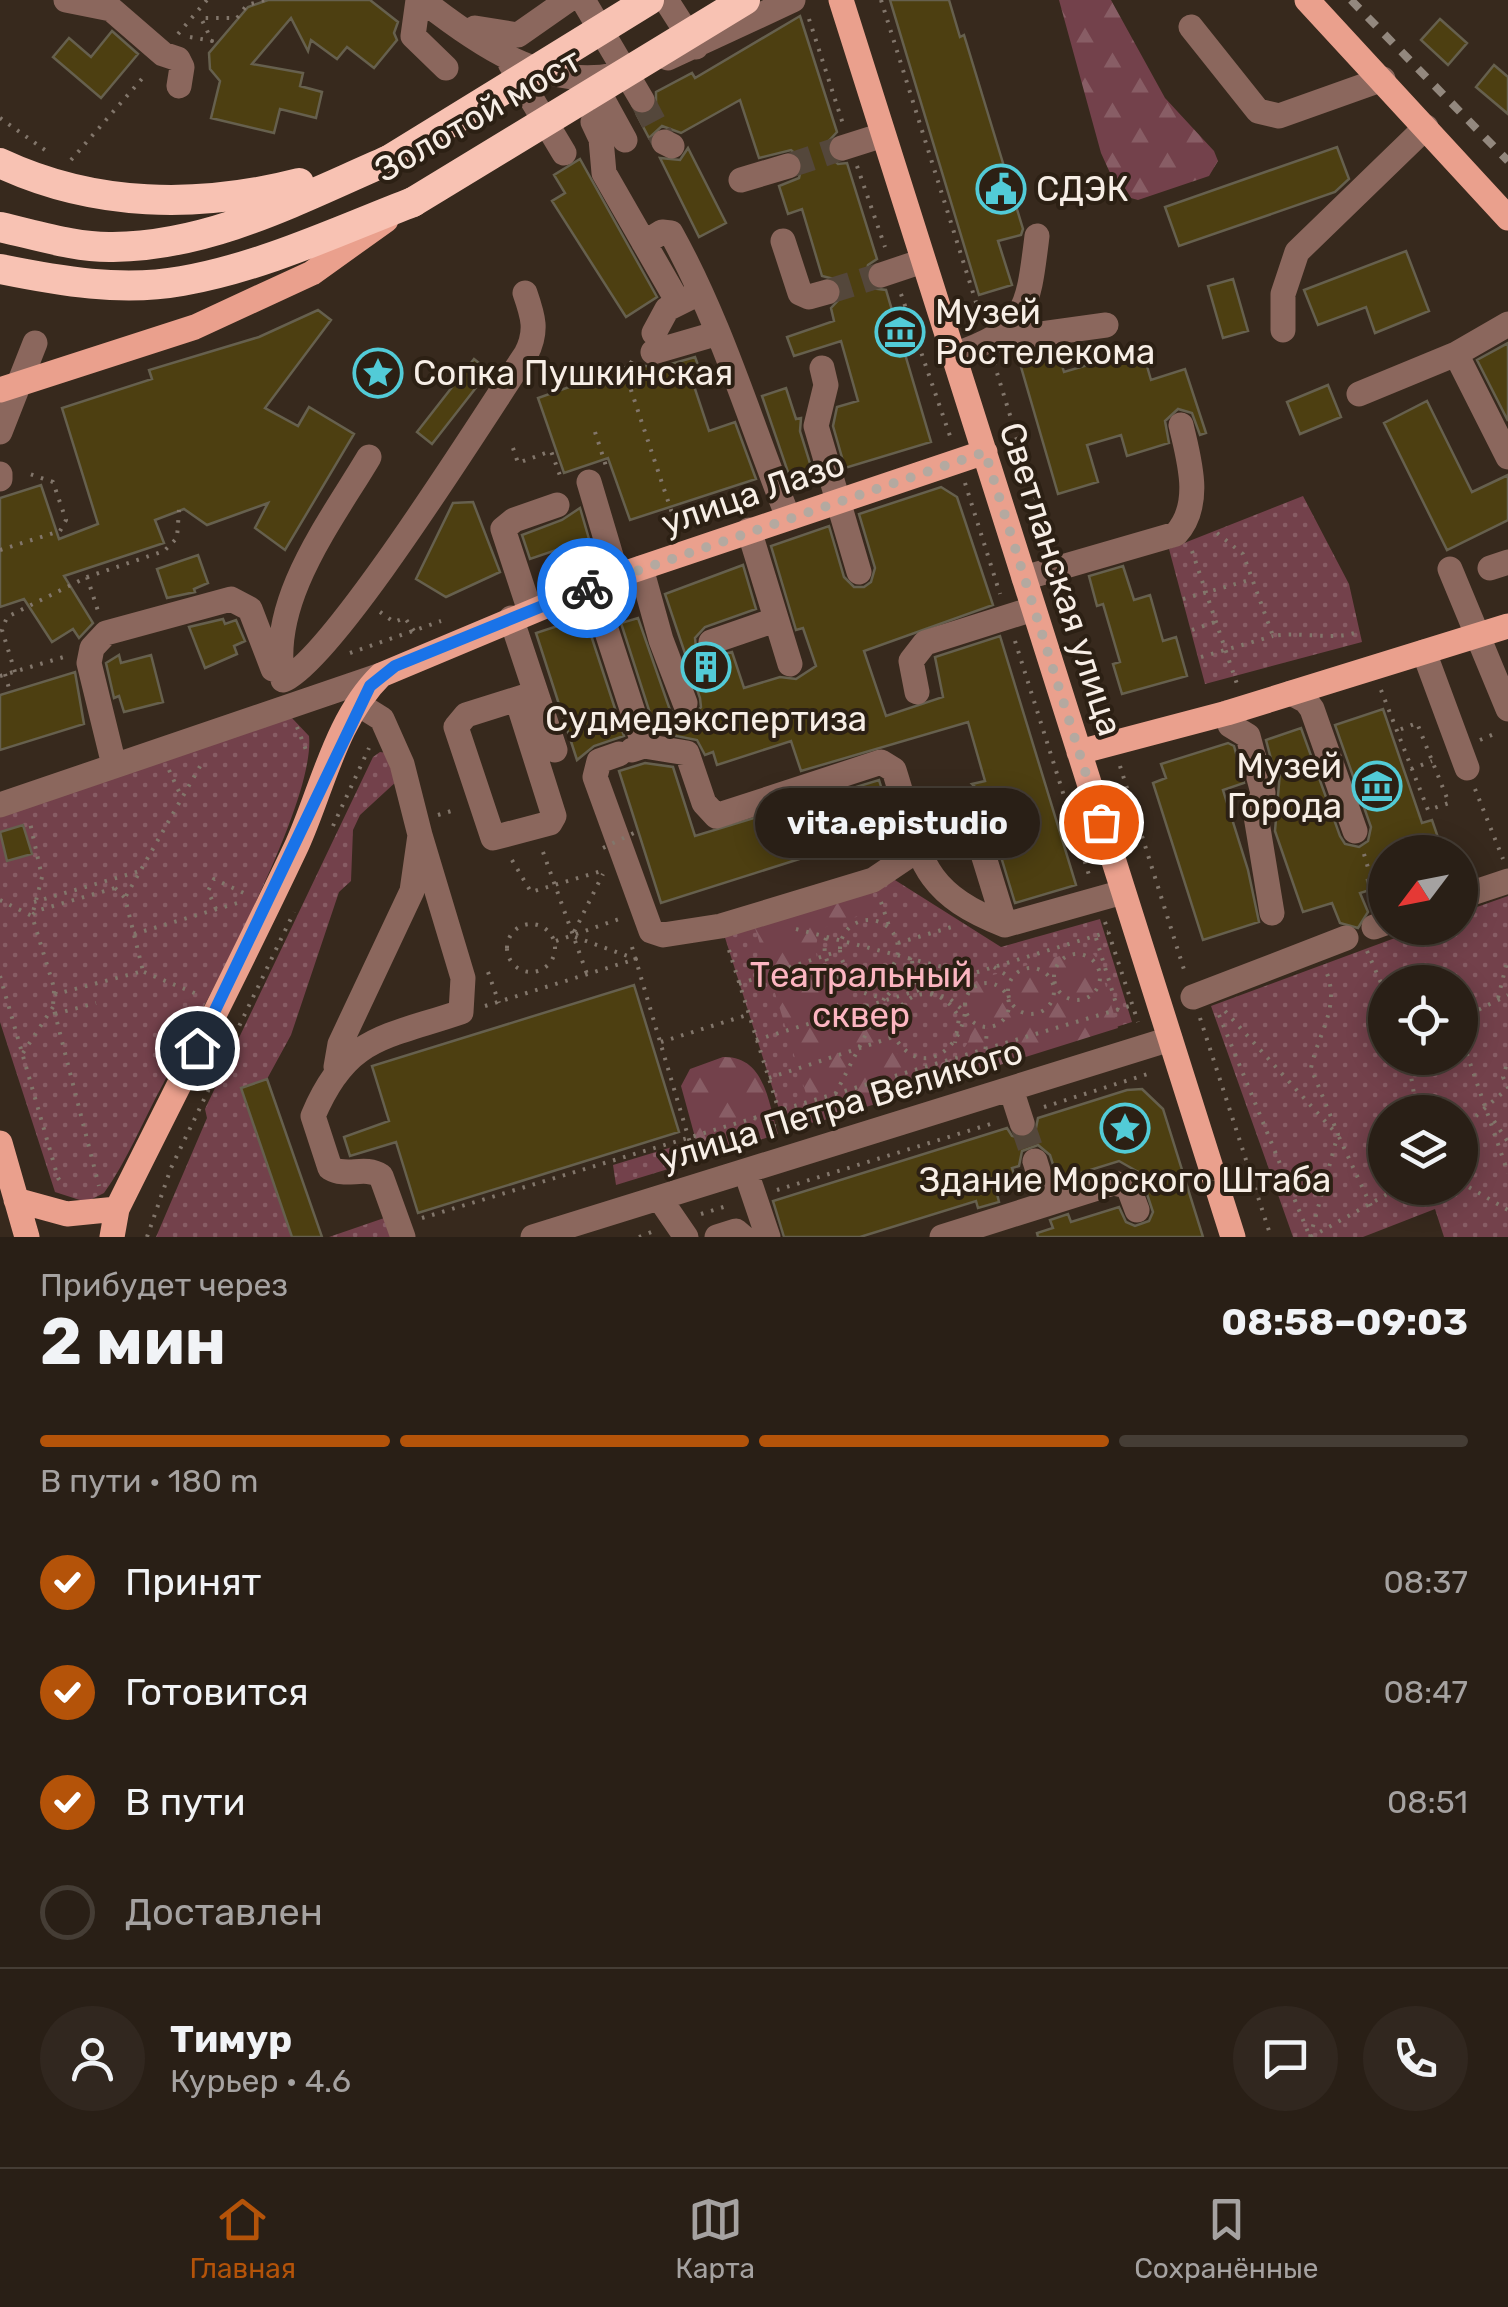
<!DOCTYPE html>
<html lang="ru">
<meta charset="utf-8">
<style>
body{margin:0;font-family:Rubik,sans-serif;background:#31271f;color:#f1f3f6;height:100vh;display:flex;flex-direction:column;font-size:38px;white-space:nowrap}
*{box-sizing:border-box;margin:0}
p{font-size:32px;color:#a5a2a1}
.icon{flex:none;width:55px;height:55px;fill:none;stroke:currentColor;stroke-width:2;stroke-linecap:round;stroke-linejoin:round}
.map{position:relative;height:1237px;overflow:hidden}
.drawer{display:flex;flex-direction:column;background:#291f16;flex:1}
.drawer>*{flex:none}
.needle{width:65px;rotate:238deg}
.fabs{position:absolute;left:1368px;top:835px;display:grid;gap:20px}
.fabs a{display:grid;place-items:center;width:110px;height:110px;border-radius:50%;background:#291f16;box-shadow:0 5px 25px #0003,0 0 0 2px #453d35;font-size:50px}
.pin{position:absolute;display:grid;place-items:center;width:85px;height:85px;color:#fff;margin:-42px;border:5px solid #fff;border-radius:50%;box-shadow:0 2px 10px #0007}
.courier{position:absolute;display:grid;place-items:center;width:100px;height:100px;margin:-50px;border:8px solid #1a73e8;border-radius:50%;background:#fff;color:#222;box-shadow:0 2px 12px #0007}
.bubble{position:absolute;height:70px;border-radius:35px;background:#291f16;box-shadow:0 5px 25px #0003,0 0 0 2px #453d35;font-size:32px;font-weight:700;line-height:70px;text-align:center}
.head em{font-style:normal;font-weight:700}
.head div{display:flex;flex-direction:column-reverse}
.head{display:flex;align-items:center;justify-content:space-between;height:170px;padding:0 40px}
h1{font-size:65px;font-weight:700;line-height:75px}
.bar{display:grid;grid-template-columns:repeat(4,1fr);gap:15px 10px;align-content:center;height:120px;padding:0 40px}
.bar i{height:12px;border-radius:8px;background:#453d35}
.bar .active{background:#b45309}
.bar p{grid-column:span 4}
.line{display:flex;align-items:center;gap:25px;padding:0 40px;border-top:2px solid #453d35}
.line div{flex:1}
.round{display:grid;place-items:center;flex:none;width:105px;height:105px;border-radius:52px;background:#31271f}
ol{padding:0 40px;list-style:none}
li{display:flex;align-items:center;gap:30px;height:110px}
li p{margin-inline-start:auto}
li .icon{padding:10px;border-radius:50%;background:#b45309;color:#fff;stroke-width:4}
li:last-child{color:#a5a2a1}
li i{width:55px;height:55px;border:5px solid #453d35;border-radius:50%}
.tab-bar{display:flex;justify-content:space-around;align-items:center;height:140px;border-top:2px solid #453d35;background:#291f16;font-size:28px;color:#a5a2a1}
.tab-bar a{display:grid;justify-items:center;gap:5px}
.tab-bar .active{color:#b45309}
.map>svg:first-child{display:block}
</style>
<div class="map">
<svg width="1508" height="1237" viewBox="0 0 1508 1237">
<defs>
<pattern id="grass-dots" width="8" height="8" patternUnits="userSpaceOnUse" patternTransform="scale(2.5)"><rect width="8" height="8" fill="#73414b"/><path d="M2 2h.1M6 6h.1" fill="none" stroke="#885d65" stroke-width="1.8" stroke-linecap="round"/></pattern>
<pattern id="forest-firs" width="22" height="20" patternUnits="userSpaceOnUse" patternTransform="scale(2.5)"><rect width="22" height="20" fill="#73414b"/><path d="M5 1l3.5 6h-7zM16 11l3.5 6h-7z" fill="#885d65"/></pattern>
</defs>
<rect width="100%" height="100%" fill="#37291d"/>
<path fill="url(#grass-dots)" fill-rule="evenodd" d="M1303,496L1349,584L1362,642L1205,684L1169,549Z
M291,717L309,736C316,806 198,1016 162,1086C143,1121 127,1161 104,1193L86,1202L55,1192L0,1022V814Z
M380,752L387,753L398,780L360,815L353,830L351,881L339,892L291,1035L267,1079L241,1088L292,1237H156L207,1118L205,1109L373,757Z
M887,875L1001,947L1100,919L1132,1022L786,1131L721,925Z
M1508,896V1237H1444L1435,1209L1363,1237H1293L1211,1006L1422,928H1460V913ZM1385,982H1460V1058H1385ZM1385,1112H1460V1188H1385Z
M682,1144L691,1162L616,1185L613,1165Z
M390,1216L398,1237H329Z"/>
<path fill="url(#forest-firs)" d="M1059,0H1111L1165,98L1214,151L1218,161L1209,176L1138,200L1120,195L1101,153Z
M871,893L875,909C859,921 823,916 817,941C809,978 854,994 874,1016C894,1039 893,1072 932,1065C944,1063 958,1057 965,1047C978,1030 966,1006 968,987L979,979L1088,948L1098,960L1118,1028L815,1123L755,928Z
M723,1057C765,1056 768,1102 778,1134L701,1159L681,1086L690,1069Z"/>
<path fill="#4d3f11" stroke="#66604e" stroke-width="2.5" d="M268,0H370L398,22L394,33L397,40L374,68L347,47L337,59L311,40L308,51L291,18L252,64L303,73L300,86L322,92L316,118L280,109L274,133L211,118L220,81L210,69L209,53L248,7Z
M890,0H949L960,37L964,35L1023,229L1021,235L998,241L1012,285L979,295Z
M800,16L837,132L826,144L827,154L838,164L847,163L877,259L868,265L865,279L871,288L886,290L931,442L845,468L833,426L837,407L858,401L841,341L794,356L787,337L834,321L831,308L843,295L838,280L822,276L802,209L788,214L779,186L799,178L803,160L791,150L759,158L740,100L681,133L662,126L649,138L637,115L656,109V92L692,73L695,78Z
M1440,19L1467,43L1448,65L1421,40Z
M112,31L138,54L101,98L53,57L69,38L91,57Z
M1494,65L1508,77V114L1476,87Z
M1337,147L1349,179L1335,192L1179,246L1165,207Z
M688,148L726,223L699,237L660,158L680,160Z
M580,159L657,297L626,317L552,201L565,193L554,175Z
M1406,251L1429,311L1375,333L1366,307L1318,325L1304,290Z
M1233,279L1248,331L1223,338L1208,286Z
M318,310L331,320L265,408L298,426L309,407L354,434L285,550L255,528L268,503L207,525L184,509L155,520L164,543L64,576L93,623L79,638L73,629L52,642L24,599L0,607V498L41,485L59,539L98,524L62,408L152,379L149,370L259,337Z
M1508,343V421L1477,360Z
M1057,349L1064,372L1142,349L1151,380L1185,369L1206,433L1200,435L1192,413L1178,409L1165,421L1169,443L1127,456L1121,435L1087,445L1098,482L1058,494L1019,360Z
M695,357L701,373L691,377L709,431L735,422L756,479L630,520L608,458L564,473L538,398L634,364L657,368Z
M474,359L489,371L432,444L417,432Z
M1328,385L1341,417L1300,434L1287,402Z
M786,388L796,419L801,418L800,431L813,473L791,481L762,396Z
M1427,401L1472,492L1508,475V520L1447,550L1384,423Z
M941,487L957,497L993,605L864,651L886,716L943,697L935,657L1000,636L1076,885L1015,903L982,794L972,784L985,781L968,722L801,771L791,741L717,765L713,752L705,755L697,740L656,732L621,623L638,618L670,710L681,719L692,718L701,707L700,698L665,594L743,565L756,609L705,627L695,638L696,648L709,658L732,652L744,688L780,677L796,679L816,666L803,628L796,630L771,546L829,526L844,577L854,587H864L871,582L875,568L859,514Z
M473,502L500,572L446,597L416,579L453,503Z
M580,508L589,539L530,559L522,535L562,520Z
M198,555L208,583L194,589L195,592L167,598L157,569Z
M1123,566L1134,600L1150,595L1163,641L1176,637L1187,676L1122,694L1113,664L1120,662L1103,604L1097,606L1089,576Z
M585,617L624,736L594,746L577,760L536,633Z
M223,619L225,624L236,620L245,641L234,646L237,654L205,668L189,627Z
M119,655L121,663L151,655L163,702L124,712L119,696L114,698L106,663Z
M75,672L84,724L0,750V695Z
M1383,709L1422,823L1432,820L1443,852H1385V874L1367,880L1370,890L1360,893L1368,912L1358,928L1340,923L1332,903L1303,912L1275,831L1280,772L1275,774L1266,740L1301,728L1340,836L1345,844L1359,847L1368,841L1371,827L1335,725Z
M1228,743L1234,746L1244,783L1223,790L1248,870L1259,922L1203,940L1153,783L1166,778L1161,764Z
M645,763L673,767L695,836L879,780L894,829L661,903L619,771Z
M23,825L32,854L7,861L0,832Z
M634,985L679,1132L418,1213L396,1142L350,1156L344,1137L389,1121L372,1066Z
M267,1079L322,1237H292L241,1088Z
M1142,1089L1163,1109L1203,1237H1038L1037,1233L1053,1228L1050,1220L1068,1214L1071,1222L1119,1207L1126,1222L1135,1226L1149,1221L1153,1212L1140,1173L1119,1161L1058,1180L1050,1155L1038,1145L1022,1151L1019,1166L1012,1168L1019,1188L997,1194L999,1202L978,1208L976,1201L860,1237H784L773,1201L1007,1128L1012,1136L1026,1139L1035,1133L1038,1118L1127,1090Z"/>
<g fill="none" stroke-linecap="round" stroke-linejoin="round">
<path stroke="#54473b" stroke-width="25" stroke-dasharray="25 12" stroke-linecap="butt" d="M642,100L664,142
M788,166L842,148
M827,292L881,275
M1022,1123L1035,1161"/>
<path stroke="#82766b" stroke-width="4" stroke-dasharray="2.5 8" stroke-linecap="butt" d="M881,0L980,315
M809,19L843,124
M178,34L207,0
M190,37L212,41L201,18H237L247,5L265,0
M0,118L45,150
M71,160L147,73
M857,166L885,247
M901,294L950,436
M632,361L625,372L678,531
M994,363L1013,425
M1003,430L1013,427L1051,547
M595,432L606,466
M513,448L518,463L551,451L562,481
M965,483L1000,594
M1217,533L1243,554L1273,636C1301,631 1331,641 1358,632
M0,550L60,531L66,520L53,482L24,472
M1192,551L1237,684
M87,577L98,611
M1064,589L1105,718
M1183,599L1253,579
M380,612L394,622L405,618L414,631
M1192,630L1215,622
M1015,641L1089,875
M350,653L441,621
M1201,657L1273,636
M15,672L2,630L7,617L87,577L164,551L177,538L179,510
M5,674L10,692
M0,676L67,656
M1381,690L1428,810L1449,803L1417,723L1396,731
M297,727L306,750
M1480,740L1499,732
M1120,766L1186,976
M1411,769L1432,761
M169,770L182,798
M1475,789L1503,859
M438,815L458,809
M333,826L369,748
M543,852L587,974
M1364,854L1378,902
M512,860L531,892L605,870
M115,888L125,898L143,971L56,994L32,916L36,911Z
M126,896L203,761
M0,900L32,916L42,877L29,818
M34,902L140,871
M881,902L889,926
M216,909L208,891L214,879L248,895
M840 949a29 29 0 1 1 58 0a29 29 0 1 1-58 0Z
M1105,922L1138,1022
M507 948a24 24 0 1 1 48 0a24 24 0 1 1-48 0Z
M796,929L966,973
M134,934L244,901
M826,938C817,970 853,993 880,997
M1096,938L1118,1010
M556,941L622,918
M898,943L955,926
M632,947L696,1163
M729,950L784,1127
M1367,951L1385,992
M1054 977a23 23 0 1 1 46 0a23 23 0 1 1-46 0Z
M912,961L916,986
M994,967L1011,978
M1008 991a23 23 0 1 1 46 0a23 23 0 1 1-46 0Z
M144,972L199,995
M488,972L499,1003
M0,976L58,1178L64,1186
M965 1005a22 22 0 1 1 44 0a22 22 0 1 1-44 0Z
M739,984L839,951
M54,991L53,1006L99,1186
M931,993L949,998L965,1012C960,1053 919,1079 894,1036C889,992 940,977 959,1018L955,1043
M888,995L905,974L911,956
M1498,998L1508,958
M485,1006L636,959L572,936L603,874
M1225,1011L1333,1130
M55,1014L96,1003
M1219,1015L1310,1237
M1200,1018L1271,1237
M1460,1019L1508,995
M1460,1034L1508,1173
M756,1040L1108,932
M661,1042L747,1015
M23,1053L53,1007
M1408,1058L1417,1112
M984,1070L987,1028
M769,1078L893,1037
M1044,1107L1154,1072
M754,1118L1133,1005
M1494,1121L1508,1142
M821,1122L885,997
M1460,1130L1508,1088L1503,1077L1508,1060
M1339,1137L1371,1206
M1460,1182L1508,1210
M777,1190L997,1122
M701,1214L730,1205
M422,1218L754,1118L785,1130
M147,1237L171,1168L294,912
M639,1237L654,1231
M1310,1237L1338,1134L1311,1068C1318,1033 1341,1007 1326,971
M1311,1237L1398,1188"/>
<path stroke="#8b675d" stroke-width="25" d="M66,0L111,9L163,54L178,59L182,67L179,86
M418,0L413,36L446,68
M422,0C477,43 543,90 615,75
M583,0L642,100
M666,0L696,47
M1191,27L1258,111L1279,116L1383,79
M475,28L518,35L568,0
M668,58L793,0
M510,63L564,153
M592,80L625,140
M593,122L601,139L604,173L678,302
M664,142L672,146
M842,148L883,135
M741,180L788,166
M783,241L800,293L809,297L827,292
M644,243L662,232L671,233C721,323 750,422 788,517
M881,275L923,261
M1508,324L1456,354L1508,457
M1283,330V294L1297,252L1426,127
M654,333L667,309L693,296
M996,340L1106,325
M653,352L715,334
M953,355C1027,330 1028,309 1037,236
M822,368L826,385L816,426L859,572
M1359,394L1456,354
M0,432L35,343
M369,457C331,521 268,601 283,680C332,662 488,410 526,354C538,331 533,316 525,293
M0,474V479
M589,482L617,576
M749,530L790,664
M641,568L661,640L685,703
M1490,568L1508,562
M1450,569L1508,709
M1024,578L1176,534C1203,504 1189,460 1181,425
M592,586L644,746L632,750
M530,611L503,529L514,520L557,505
M511,618L555,750
M711,642L775,620
M1424,652L1467,768
M917,692L911,661L925,643L1033,609
M1291,693L1306,701L1312,709L1355,831
M517,699L554,816L550,823L493,838L456,727L466,715L536,693
M1227,713L1230,725L1248,736L1263,793L1256,816L1272,913
M644,746L687,753L704,803L716,816L881,762L894,770C921,854 915,890 1005,925
M619,754L599,761L595,777L651,931L663,935L721,926L873,880L919,849
M114,765L89,663L92,648L106,633L231,599L250,609L273,669
M966,799L1005,925L1123,892
M0,805L381,675
M1460,897L1508,881
M1374,927L1385,923
M1193,997L1346,938
M336,1067L340,1044L412,891L420,835L402,764L382,719L358,704
M1011,1089L1022,1123
M1035,1161L1048,1203
M746,1172L768,1237
M660,1199L686,1237
M403,1237L381,1176C364,1165 347,1178 330,1168L313,1116C347,1035 385,1038 461,1012L463,978L420,835
M533,1237L1170,1039
M717,1237L736,1231L743,1237
M942,1237L1113,1183L1128,1186L1137,1210"/>
<path stroke="#eaa08d" stroke-width="25" d="M841,0L1233,1237
M1307,0L1508,218
M0,390L195,327L312,273L386,220
M1079,752L1227,713L1508,626
M0,1143L27,1237
M16,1200L67,1214L117,1209
M112,1237L117,1209C177,1088 239,968 297,845C322,790 336,719 381,675L617,576L985,452"/>
<path stroke="#f8c2b3" stroke-width="30" d="M0,163C94,207 198,209 299,183
M0,227C36,235 77,248 113,247C212,246 301,198 389,160
M0,269C59,281 122,292 182,281C262,267 338,231 413,202"/>
<path stroke="#93887e" stroke-width="8" stroke-dasharray="12 12" stroke-linecap="butt" d="M1351,0L1508,161"/>
<path stroke="#82766b" stroke-width="4" stroke-dasharray="2.5 8" stroke-linecap="butt" d="M603,848L638,831"/>
<path stroke="#f8c2b3" stroke-width="30" d="M389,160L649,0
M413,202L745,0"/>
</g>
<g fill="none" stroke-linecap="round" stroke-linejoin="round">
<path stroke="#b4a9a0" stroke-width="10" stroke-dasharray="0 18" d="M587,588L985,452L1101,822"/>
<path stroke="#1a73e8" stroke-width="12" d="M197,1048L370,686L395,666L587,588"/>
</g>
<defs>
<g id="civic-ring" transform="scale(2.5)"><circle r="9.5" fill="#2c2014" stroke="#52cbd7" stroke-width="1.5"/><path d="M-.6-6.5H3V-4.5H.6V-3L4-1V1h2V6H-6V1h2V-1L-.6-3ZM-1.2 2.5V6h2.4V2.5Z" fill="#52cbd7"/></g>
<g id="museum-ring" transform="scale(2.5)"><circle r="9.5" fill="#2c2014" stroke="#52cbd7" stroke-width="1.5"/><path d="M0-6L6-3V-2H-6V-3ZM-5-1h2V3h-2ZM-1-1h2V3h-2ZM3-1h2V3H3ZM-6 4H6V6H-6Z" fill="#52cbd7"/></g>
<g id="sight-ring" transform="scale(2.5)"><circle r="9.5" fill="#2c2014" stroke="#52cbd7" stroke-width="1.5"/><path d="M0-6L1.8-2.2L6-1.7L2.9 1.2L3.7 5.4L0 3.3L-3.7 5.4L-2.9 1.2L-6-1.7L-1.8-2.2Z" fill="#52cbd7"/></g>
<g id="building-ring" transform="scale(2.5)"><circle r="9.5" fill="#2c2014" stroke="#52cbd7" stroke-width="1.5"/><path d="M-4-6H4V6H1V3H-1V6H-4ZM-2.5-4.3h1.7v1.8h-1.7ZM.8-4.3h1.7v1.8H.8ZM-2.5-1h1.7V.8h-1.7ZM.8-1h1.7V.8H.8Z" fill="#52cbd7"/></g>
</defs>
<g fill-rule="evenodd">
<use href="#civic-ring" x="1001" y="189"/>
<use href="#museum-ring" x="900" y="332"/>
<use href="#sight-ring" x="378" y="373"/>
<use href="#building-ring" x="706" y="667"/>
<use href="#museum-ring" x="1377" y="786"/>
<use href="#sight-ring" x="1125" y="1128"/>
</g>
<g text-anchor="middle" stroke-width="8" stroke-linejoin="round" paint-order="stroke">
<g font-size="35" fill="#f7eee6" stroke="#2c2014">
<text transform="translate(478 115) rotate(-30)" y="12">Золотой мост</text>
<text transform="translate(753 493) rotate(-19)" y="12">улица Лазо</text>
<text transform="translate(1061 579) rotate(72)" y="12">Светланская улица</text>
<text transform="translate(841 1105) rotate(-17)" y="12">улица Петра Великого</text>
</g>
<g font-size="35" fill="#f7eee6" stroke="#2c2014" text-anchor="start">
<text x="1036" y="201">СДЭК</text>
<text x="935" y="324">Музей<tspan x="935" dy="40">Ростелекома</tspan></text>
<text x="413" y="385">Сопка Пушкинская</text>
<text x="706" y="731" text-anchor="middle">Судмедэкспертиза</text>
<text x="1342" y="778" text-anchor="end">Музей<tspan x="1342" dy="40">Города</tspan></text>
<text x="1125" y="1192" text-anchor="middle">Здание Морского Штаба</text>
</g>
<g font-size="35" fill="#fcb5c1" stroke="#2c2014">
<text x="861" y="987">Театральный<tspan x="861" dy="40">сквер</tspan></text>
</g>
</g>
</svg>
<div class="fabs">
<a><svg class="needle" viewBox="-14 -14 28 28"><path d="M0-13l5 13h-10z" fill="#e53935"/><path d="M0 13l5-13h-10z" fill="#a5a2a1"/></svg></a>
<a><svg class="icon" aria-label="locate" viewBox="0 0 24 24"><circle cx="12" cy="12" r="6"/><path d="M12 2v4M12 18v4M2 12h4M18 12h4"/></svg></a>
<a><svg class="icon" aria-label="layers" viewBox="0 0 24 24"><path d="M12 4l9 5-9 5-9-5zM3 14l9 5 9-5"/></svg></a>
</div>
<div class="pin" style="left:1101px;top:822px;background:#ea580c"><svg class="icon" aria-label="bag" viewBox="0 0 24 24"><path d="M5 8h14l-1 12H6zM9 8a3 3 0 0 1 6 0"/></svg></div>
<div class="pin" style="left:197px;top:1048px;background:#1f2937"><svg class="icon" aria-label="home" viewBox="0 0 24 24"><path d="M3 11l9-7 9 7M6 9v11h12V9"/></svg></div>
<div class="courier" style="left:587px;top:588px"><svg class="icon" aria-label="bike" viewBox="0 0 24 24"><circle cx="6" cy="16" r="4"/><circle cx="18" cy="16" r="4"/><path d="M6 16l4-8h5l3 8M10 8l3 8H6M13 5h3"/></svg></div>
<div class="bubble" style="left:755px;top:788px;width:285px">vita.epistudio</div>
</div>
<section class="drawer">
<div class="head"><div><h1>2 мин</h1><p>Прибудет через</p></div><em>08:58–09:03</em></div>
<div class="bar"><i class="active"></i><i class="active"></i><i class="active"></i><i></i><p>В пути · 180 m</p></div>
<ol>
<li><svg class="icon" aria-label="check" viewBox="0 0 24 24"><path d="M5 12l5 5 9-10"/></svg>Принят<p>08:37</p></li>
<li><svg class="icon" aria-label="check" viewBox="0 0 24 24"><path d="M5 12l5 5 9-10"/></svg>Готовится<p>08:47</p></li>
<li><svg class="icon" aria-label="check" viewBox="0 0 24 24"><path d="M5 12l5 5 9-10"/></svg>В пути<p>08:51</p></li>
<li><i></i>Доставлен</li>
</ol>
<div class="line" style="height:180px"><a class="round"><svg class="icon" aria-label="person" viewBox="0 0 24 24"><circle cx="12" cy="8" r="4"/><path d="M4 21q1-7 8-7t8 7"/></svg></a><div><b>Тимур</b><p>Курьер · 4.6</p></div><a class="round"><svg class="icon" aria-label="chat" viewBox="0 0 24 24"><path d="M4 5h16v11H9l-5 4z"/></svg></a><a class="round"><svg class="icon" aria-label="phone" viewBox="0 0 24 24"><path d="M5 4h4l2 5-3 2q2 4 5 5l2-3 5 2v4C11 20 4 13 5 4z"/></svg></a></div>
</section>
<nav class="tab-bar">
<a class="active"><svg class="icon" aria-label="home" viewBox="0 0 24 24"><path d="M3 11l9-7 9 7M6 9v11h12V9"/></svg>Главная</a>
<a><svg class="icon" aria-label="map" viewBox="0 0 24 24"><path d="M3 6l6-2 6 2 6-2v14l-6 2-6-2-6 2zM9 4v14M15 6v14"/></svg>Карта</a>
<a><svg class="icon" aria-label="saved" viewBox="0 0 24 24"><path d="M7 4h10v16l-5-4-5 4z"/></svg>Сохранённые</a>
</nav>
